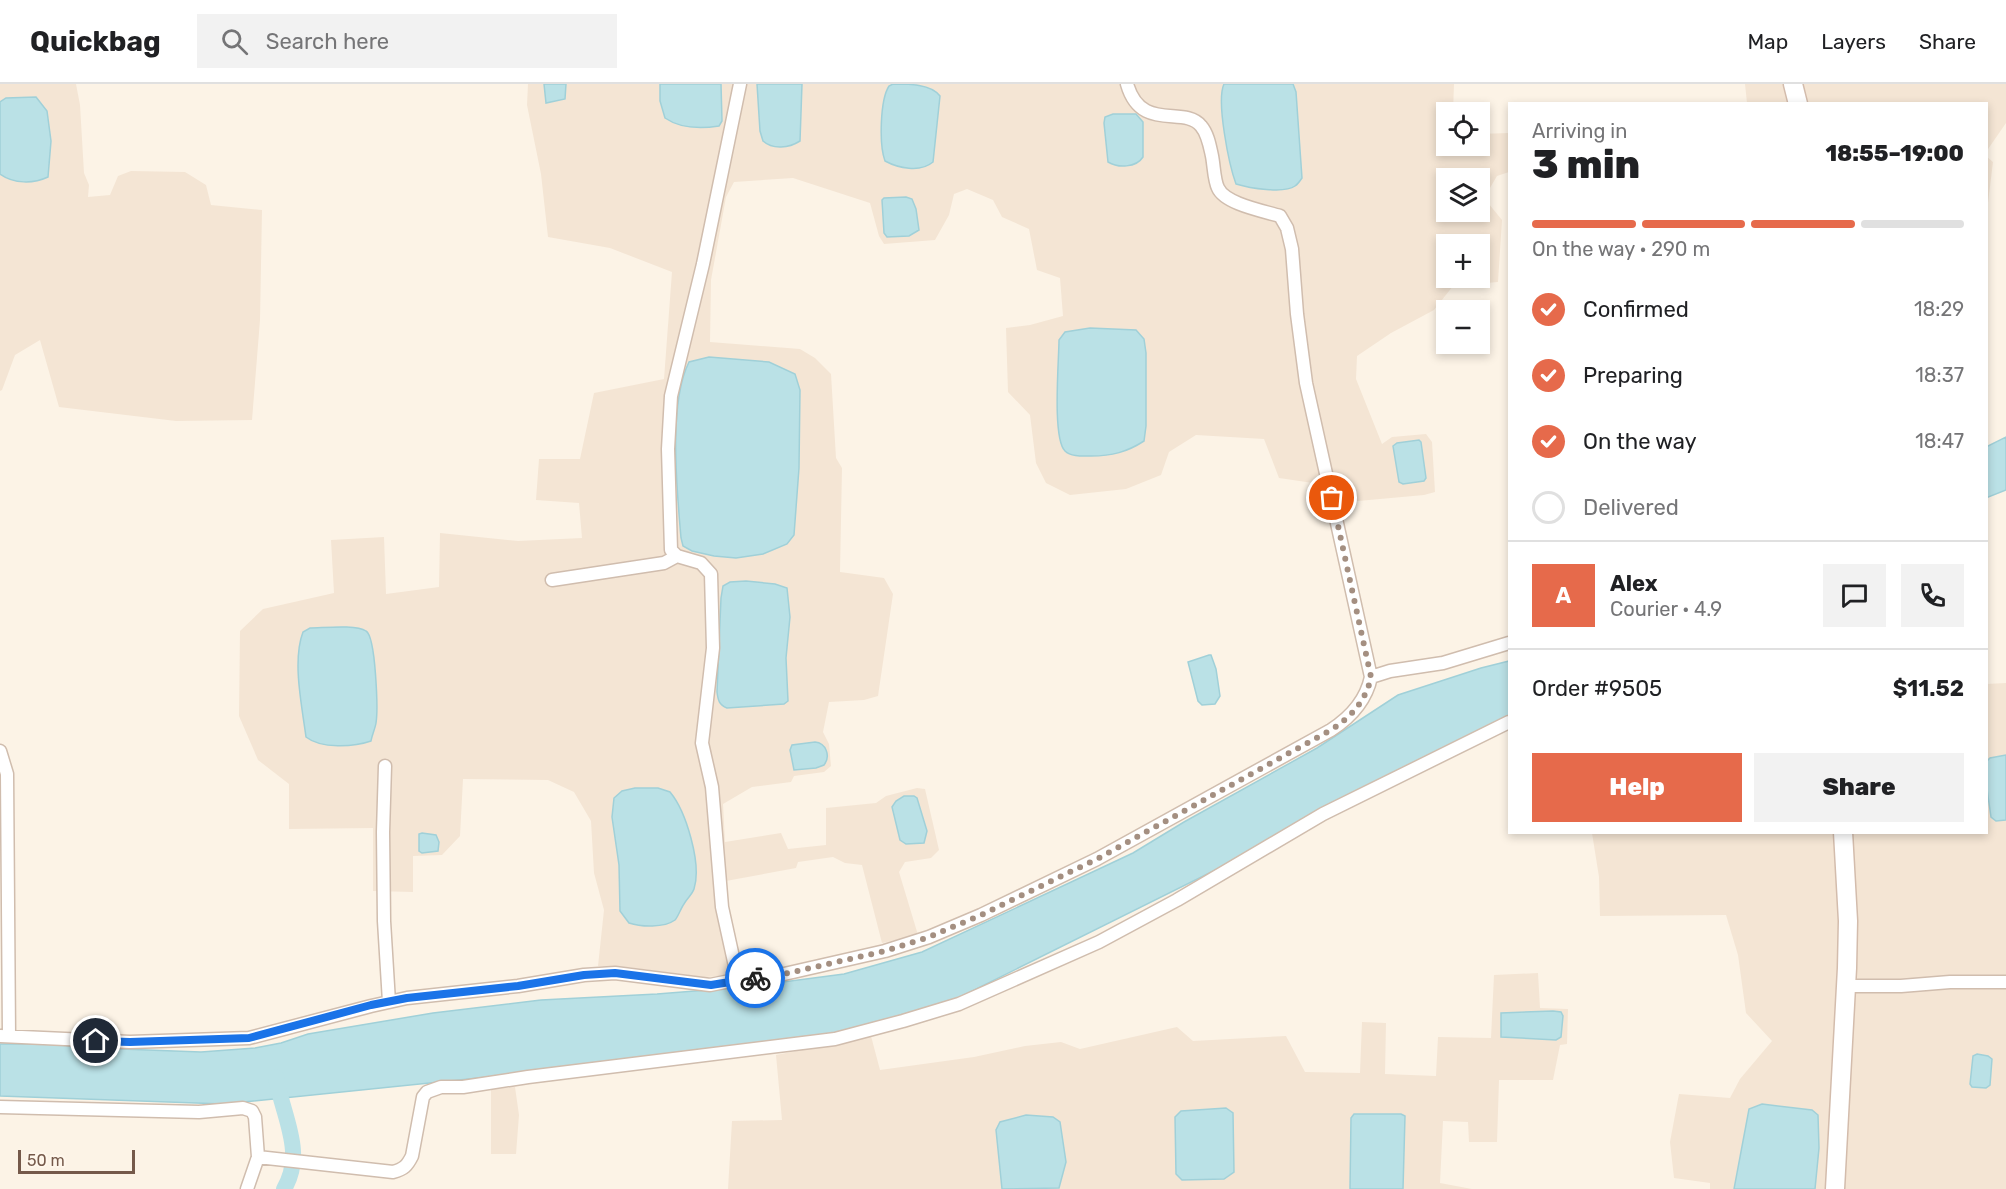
<!DOCTYPE html>
<meta charset="utf-8">
<style>
body{margin:0;font-family:Rubik,sans-serif;background:#f2f2f2;color:#202124;height:100vh;display:flex;flex-direction:column;font-size:22px;white-space:nowrap}
*{box-sizing:border-box;margin:0}
p{font-size:20px;color:#757577}
.icon{flex:none;width:33px;height:33px;fill:none;stroke:currentColor;stroke-width:2;stroke-linecap:round;stroke-linejoin:round}
.map{position:relative;flex:1;overflow:hidden}
.panel{position:absolute;left:1508px;top:18px;width:480px;height:732px;display:flex;flex-direction:column;background:#fff;border-radius:0px;box-shadow:0 3px 9px #0003}
.panel>*{flex:none}
.fabs{position:absolute;left:1436px;top:18px;display:grid;gap:12px}
.fabs a{display:grid;place-items:center;width:54px;height:54px;border-radius:0px;background:#fff;box-shadow:0 3px 9px #0003;font-size:30px}
.scale{position:absolute;left:18px;bottom:15px;width:117px;box-sizing:border-box;padding-left:6px;border:3px solid #75594a;border-top:0;font-size:16px;line-height:21px;white-space:nowrap;color:#75594a;-webkit-text-stroke:4px #fff7ec;paint-order:stroke}
.pin{position:absolute;display:grid;place-items:center;width:51px;height:51px;color:#fff;margin:-26px;border:3px solid #fff;border-radius:50%;box-shadow:0 2px 6px #0007}
.courier{position:absolute;display:grid;place-items:center;width:60px;height:60px;margin:-30px;border:4px solid #1a73e8;border-radius:50%;background:#fff;color:#222;box-shadow:0 2px 8px #0007}
.overview em{font-style:normal;font-weight:800}
.overview div{display:flex;flex-direction:column-reverse}
.overview{display:flex;align-items:center;justify-content:space-between;height:102px;padding:0 24px}
h1{font-size:39px;font-weight:800;line-height:45px}
.bar{display:grid;grid-template-columns:repeat(4,1fr);gap:9px 6px;align-content:center;height:72px;padding:0 24px}
.bar i{height:8px;border-radius:4px;background:#e0e0e0}
.bar .current{background:#e66a4b}
.bar p{grid-column:span 4}
.line{display:flex;align-items:center;gap:15px;padding:0 24px;border-top:2px solid #e0e0e0}
.line div{flex:1}
.round{display:grid;place-items:center;flex:none;width:63px;height:63px;border-radius:0px;background:#f2f2f2}
ol{padding:0 24px;list-style:none}
li{display:flex;align-items:center;gap:18px;height:66px}
li p{margin-inline-start:auto}
li .icon{padding:6px;border-radius:50%;background:#e66a4b;color:#fff;stroke-width:4}
li:last-child{color:#757577}
li i{width:33px;height:33px;border:3px solid #e0e0e0;border-radius:50%}
.primary-button{display:flex;gap:12px;margin-top:auto;padding:12px 24px}
.primary-button a{flex:1;height:69px;border-radius:0px;background:#e66a4b;color:#fff;font-size:24px;font-weight:800;line-height:69px;text-align:center}
.primary-button a+a{background:#f2f2f2;color:#202124}
header{display:flex;align-items:center;gap:36px;box-sizing:border-box;height:84px;padding:0 30px;background:#fff;border-bottom:2px solid #e0e0e0}
header strong{font-size:28px}
nav{display:flex;gap:33px;margin-inline-start:auto;font-size:21px}
.search{width:420px;height:54px;background:#f2f2f2;display:flex;align-items:center;gap:15px;box-sizing:border-box;padding:0 21px;border-radius:0px;color:#757577;font-size:22px}
.map>svg:first-child{display:block}
</style>
<header>
<strong>Quickbag</strong>
<div class="search"><svg class="icon" aria-label="search" viewBox="0 0 24 24"><circle cx="10" cy="10" r="6"/><path d="M15 15l6 6"/></svg>Search here</div>
<nav><a>Map</a><a>Layers</a><a>Share</a></nav>
</header>
<div class="map">
<svg width="2006" height="1105" viewBox="0 0 2006 1105">
<rect width="100%" height="100%" fill="#fcf3e6"/>
<path fill="#f4e5d4" fill-rule="evenodd" d="M0,0H76L80,21L84,89L89,101L88,113L110,111L118,92L131,87L185,88L206,101L211,121L262,126L260,236L252,336L176,337L59,323L40,256L15,271L2,306L0,307Z
M528,0H1454L1453,28H1446V62H1479V50L1509,49V88L1497,92L1484,114L1502,136L1498,198L1453,202L1434,226L1391,249L1357,272L1356,295L1382,360L1392,353L1426,350L1432,358L1435,408L1424,411L1347,418L1344,424L1321,427L1313,399L1279,394L1264,355L1196,351L1169,368L1161,391L1126,405L1070,411L1046,399L1036,379L1030,331L1008,308L1006,244L1030,241L1063,232L1060,194L1037,186L1029,145L1002,133L993,116L967,105L954,110L949,131L935,156L884,160L879,152L870,119L793,94L734,98L726,113L711,196L710,258L800,265L815,274L831,290L836,374L842,384L840,488L884,494L893,510L878,612L864,616L829,618L823,648L829,660L831,682L824,688L794,692L791,698L752,703L723,720L725,758L781,749L788,765L826,761V724L876,719L886,712L917,704L925,705L939,766L931,774L905,778L899,788L918,851L882,859L862,781L845,779L833,773L798,778L796,784L726,797L730,837L740,888L725,892L704,893L627,883L598,882L604,826L594,789L591,737L574,708L548,696L463,695L460,752L442,771L413,772V808L373,807V744L289,745V700L258,676L239,632L240,547L263,525L334,509L331,456L384,453L386,510L439,503L440,449L518,457L582,454L579,419L536,416L539,375H580L594,309L664,295L672,188L610,164L548,153L541,90L527,21ZM1446,94H1479V128H1446ZM1446,160H1479V194H1446Z
M1745,0H2006V39L1986,68V20L1747,19Z
M1986,72L1993,78L1986,135Z
M2006,599V1105H1710V1099L1674,1094L1670,1058L1679,1010L1730,1014L1740,995L1772,957L1746,929L1738,871L1726,831L1600,832L1599,793L1592,749L1986,748V600Z
M1538,889L1540,924L1568,925L1567,960L1560,961L1553,996H1499L1497,1058H1469L1468,1038L1443,1037L1440,1099L1472,1105H728L732,1037L782,1036L776,971L871,952L880,986L974,973L1025,962L1061,958L1080,965L1177,943L1193,957L1286,952L1305,988L1360,989L1362,938L1386,939L1385,990L1436,992L1438,953L1491,954L1494,891Z
M515,1003L519,1031L516,1070H491V1005Z"/>
<path fill="#bae1e6" stroke="#a0d0d8" stroke-width="1.5" d="M544,0H566L565,15L546,19Z
M660,0H721L722,37L719,42C700,45 681,45 665,34L660,17Z
M757,0H802L800,57C789,64 773,66 763,57L760,47Z
M893,0C909,0 931,0 940,12L933,78C920,89 898,84 885,77C879,61 880,16 889,2Z
M1224,0H1293L1296,8L1302,94C1300,97 1298,100 1295,102C1284,110 1249,104 1236,100C1229,81 1216,17 1224,0Z
M36,13L47,27L51,57L48,93C33,100 14,100 0,90V18L6,14Z
M1113,30H1136L1143,38V73C1136,84 1118,84 1108,78L1104,39L1105,33Z
M906,113L912,115L916,125L919,146L909,152L887,153L884,149L882,116L884,114Z
M1090,244L1136,246L1144,255L1146,269V342L1144,357C1127,368 1112,372 1091,372C1083,372 1071,373 1065,367C1052,354 1059,276 1059,256L1065,248Z
M709,273L769,278L795,290L800,306L799,384L794,451L787,460L763,470L736,474L714,472L692,467L683,462L681,454C677,406 668,320 689,278Z
M2006,353V406L1986,414V363Z
M1419,356L1421,358L1426,394L1424,397L1403,400L1399,398L1393,362L1397,359Z
M746,497L775,500L787,504L790,533L786,574L788,617L784,620L727,624C719,621 718,616 717,608L721,514L723,502L730,498Z
M310,544C323,544 356,540 366,547C376,553 378,626 376,639C375,645 372,651 371,657C354,663 321,665 306,653C302,622 292,577 303,548Z
M1209,571H1211L1216,585L1220,612L1215,620L1202,621L1198,617L1188,578Z
M1509,577V640L936,925L780,963L224,1020L0,1012V960H46L94,964L201,968L255,964L281,959L308,950L433,929L541,916L657,910L745,903L844,890L922,868L1133,769L1184,738L1317,664L1398,611L1481,584Z
M815,658C826,659 831,672 824,681L816,684L794,686L790,666L792,661Z
M2006,671V736L1996,737L1991,733L1986,698V678L1990,674Z
M635,704H658L670,708C686,727 702,780 694,805C692,811 687,814 684,820C681,824 678,833 675,836C664,844 641,843 629,839L620,827L619,781L612,733L614,714L622,707Z
M904,712H914L917,714L927,747L924,759L906,760L900,756L892,723L896,717Z
M422,749L436,751L439,758L438,767L422,769L419,767V750Z
M1553,927L1561,928L1563,932L1561,953L1556,956L1501,953V929Z
M1977,970L1988,972L1992,975L1990,1001L1986,1004L1972,1003L1970,1000L1973,972Z
M1762,1020L1812,1026L1818,1031L1819,1064L1815,1105H1734L1749,1025Z
M1226,1024L1233,1029L1234,1088L1224,1095L1182,1096L1176,1090L1175,1033L1181,1027Z
M1354,1030H1401L1405,1032L1403,1105H1350L1351,1034Z
M1026,1031L1053,1033L1060,1038L1066,1078L1059,1104L1002,1105L996,1046L1000,1038Z"/>
<g fill="none" stroke-linecap="round" stroke-linejoin="round">
<path stroke="#bae1e6" stroke-width="16" d="M276,993C282,1031 306,1068 284,1105"/>
<g stroke="#d0bdae" stroke-width="15">
<path id="street" d="M1127,0C1141,49 1184,21 1201,42C1208,50 1210,63 1212,72C1214,82 1214,96 1218,104C1225,120 1264,127 1280,132L1287,144L1292,165L1297,230L1306,299L1371,593
M552,496L664,479L677,472
M0,667L7,690L9,952
M385,682L383,748L384,837L389,918
M738,896L722,823L712,703L702,659L713,564L711,490L701,479L677,472L671,466L668,365L671,312L703,180L740,0
M1847,902H1901L1950,898H2006
M0,952L130,958L249,954L371,922L407,914L518,902L584,891L615,889L710,901L745,894L771,893L885,867L929,853L981,831L1097,775L1331,646C1351,633 1366,617 1371,593L1390,587L1443,579L1509,559
M0,1023L199,1028L243,1024L252,1027L255,1033L258,1073L393,1088C404,1085 407,1082 412,1072L423,1013L427,1008L441,1003H463L528,993L835,955L903,937L959,920L1099,858L1177,816L1323,730L1509,638
M247,1105L258,1073"/>
</g>
<g stroke="#d3bcac" stroke-width="21">
<path id="secondary" d="M1793,0L1798,20
M1835,1105L1847,884L1848,837L1843,748"/>
</g>
<use href="#street" stroke="#fff" stroke-width="12"/>
<use href="#secondary" stroke="#fff" stroke-width="18"/>
</g>
<g fill="none" stroke-linecap="round" stroke-linejoin="round">
<path stroke="#a48f81" stroke-width="6" stroke-dasharray="0 10.8" d="M755,894L771,893L885,867L929,853L981,831L1097,775L1331,646C1351,633 1366,617 1371,593L1332,414"/>
<path stroke="#1a73e8" stroke-width="8" d="M96,957L130,958L249,954L371,921L407,914L518,902L584,891L615,889L711,901L755,894"/>
</g>
</svg>
<div class="fabs">
<a><svg class="icon" aria-label="locate" viewBox="0 0 24 24"><circle cx="12" cy="12" r="6"/><path d="M12 2v4M12 18v4M2 12h4M18 12h4"/></svg></a>
<a><svg class="icon" aria-label="layers" viewBox="0 0 24 24"><path d="M12 4l9 5-9 5-9-5zM3 14l9 5 9-5"/></svg></a>
<a>+</a>
<a>−</a>
</div>
<div class="scale">50 m</div>
<div class="pin" style="left:1332px;top:414px;background:#ea580c"><svg class="icon" aria-label="bag" viewBox="0 0 24 24"><path d="M5 8h14l-1 12H6zM9 8a3 3 0 0 1 6 0"/></svg></div>
<div class="pin" style="left:96px;top:957px;background:#1f2937"><svg class="icon" aria-label="home" viewBox="0 0 24 24"><path d="M3 11l9-7 9 7M6 9v11h12V9"/></svg></div>
<div class="courier" style="left:755px;top:894px"><svg class="icon" aria-label="bike" viewBox="0 0 24 24"><circle cx="6" cy="16" r="4"/><circle cx="18" cy="16" r="4"/><path d="M6 16l4-8h5l3 8M10 8l3 8H6M13 5h3"/></svg></div>
<section class="panel">
<div class="overview"><div><h1>3 min</h1><p>Arriving in</p></div><em>18:55–19:00</em></div>
<div class="bar"><i class="current"></i><i class="current"></i><i class="current"></i><i></i><p>On the way · 290 m</p></div>
<ol>
<li><svg class="icon" aria-label="check" viewBox="0 0 24 24"><path d="M5 12l5 5 9-10"/></svg>Confirmed<p>18:29</p></li>
<li><svg class="icon" aria-label="check" viewBox="0 0 24 24"><path d="M5 12l5 5 9-10"/></svg>Preparing<p>18:37</p></li>
<li><svg class="icon" aria-label="check" viewBox="0 0 24 24"><path d="M5 12l5 5 9-10"/></svg>On the way<p>18:47</p></li>
<li><i></i>Delivered</li>
</ol>
<div class="line" style="height:108px"><b class="round" style="background:#e66a4b;color:#fff">A</b><div><b>Alex</b><p>Courier · 4.9</p></div><a class="round"><svg class="icon" aria-label="chat" viewBox="0 0 24 24"><path d="M4 5h16v11H9l-5 4z"/></svg></a><a class="round"><svg class="icon" aria-label="phone" viewBox="0 0 24 24"><path d="M5 4h4l2 5-3 2q2 4 5 5l2-3 5 2v4C11 20 4 13 5 4z"/></svg></a></div>
<div class="line" style="height:78px"><div>Order #9505</div><b>$11.52</b></div>
<div class="primary-button"><a>Help</a><a>Share</a></div>
</section>
</div>
